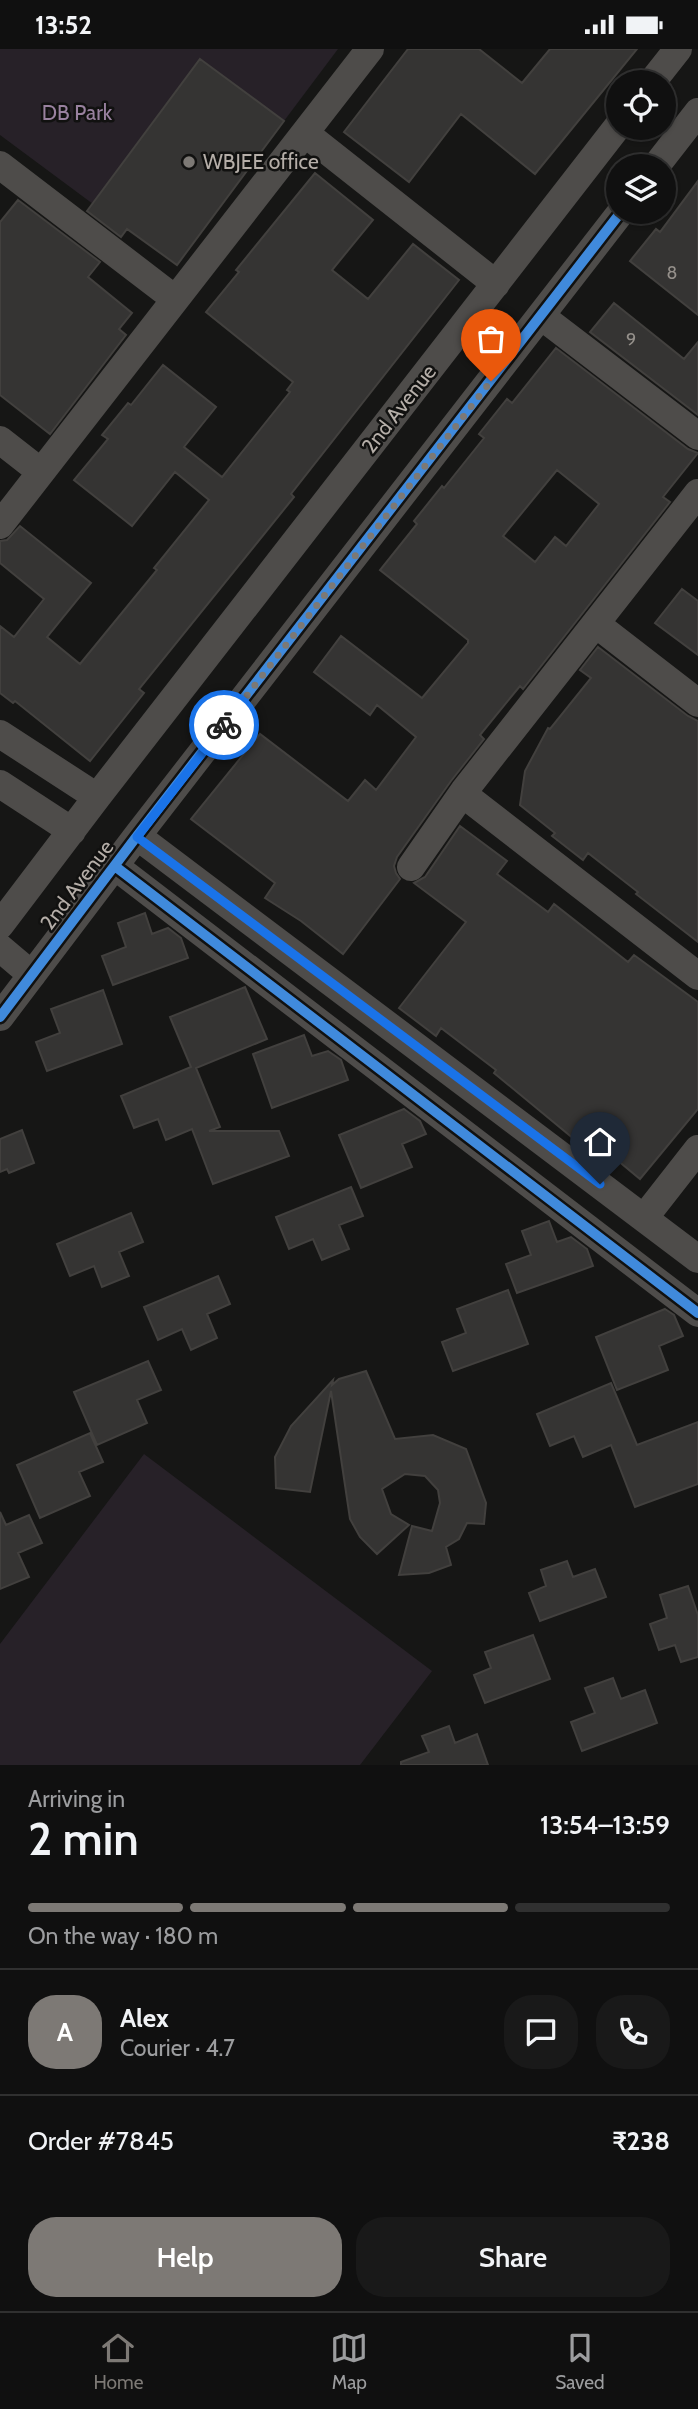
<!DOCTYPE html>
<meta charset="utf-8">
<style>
body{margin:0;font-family:Cabin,sans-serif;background:#191919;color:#f1f3f6;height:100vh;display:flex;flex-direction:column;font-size:26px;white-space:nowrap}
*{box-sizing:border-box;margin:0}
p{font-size:23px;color:#9c9d9f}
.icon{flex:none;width:38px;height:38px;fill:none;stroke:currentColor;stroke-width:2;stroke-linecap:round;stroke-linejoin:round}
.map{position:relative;height:1716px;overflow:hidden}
.side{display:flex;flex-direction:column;background:#101010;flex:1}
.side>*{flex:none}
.buttons{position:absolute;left:606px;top:21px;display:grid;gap:14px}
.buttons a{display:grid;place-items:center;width:70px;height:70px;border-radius:50%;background:#101010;box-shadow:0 2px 5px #0004,0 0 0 2px #303030;font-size:35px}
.pin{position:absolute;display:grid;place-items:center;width:60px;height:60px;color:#fff;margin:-72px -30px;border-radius:50% 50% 50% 0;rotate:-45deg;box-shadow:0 0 7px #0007}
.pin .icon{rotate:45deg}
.courier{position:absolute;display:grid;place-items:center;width:70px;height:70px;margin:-35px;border:5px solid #1a73e8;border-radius:50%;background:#fff;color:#222;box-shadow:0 2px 9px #0007}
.headline em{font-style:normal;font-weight:600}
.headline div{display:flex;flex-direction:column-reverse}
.headline{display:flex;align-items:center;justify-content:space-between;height:119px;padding:0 28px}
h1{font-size:46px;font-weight:600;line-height:52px}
.bar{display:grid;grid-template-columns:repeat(4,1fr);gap:10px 7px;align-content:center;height:84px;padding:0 28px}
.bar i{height:9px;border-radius:5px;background:#303030}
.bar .current{background:#7d7975}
.bar p{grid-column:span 4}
.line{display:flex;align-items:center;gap:18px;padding:0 28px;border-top:2px solid #303030}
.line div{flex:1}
.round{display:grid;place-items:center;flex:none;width:74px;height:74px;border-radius:28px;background:#191919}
.button{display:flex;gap:14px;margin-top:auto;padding:14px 28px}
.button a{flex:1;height:80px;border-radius:28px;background:#7d7975;color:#fff;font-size:28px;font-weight:600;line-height:80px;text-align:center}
.button a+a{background:#191919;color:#f1f3f6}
.status{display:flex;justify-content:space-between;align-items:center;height:49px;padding:0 35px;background:#101010;direction:ltr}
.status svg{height:19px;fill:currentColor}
.menu{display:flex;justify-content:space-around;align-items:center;height:98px;border-top:2px solid #303030;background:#101010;font-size:19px;color:#9c9d9f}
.menu a{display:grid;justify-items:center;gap:4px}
.menu .current{color:#7d7975}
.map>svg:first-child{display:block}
</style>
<div class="status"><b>13:52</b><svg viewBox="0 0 49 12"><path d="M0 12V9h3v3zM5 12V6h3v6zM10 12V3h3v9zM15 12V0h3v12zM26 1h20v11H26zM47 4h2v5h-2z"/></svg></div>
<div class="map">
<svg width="698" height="1716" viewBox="0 0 698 1716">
<rect width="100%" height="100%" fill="#161615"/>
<path fill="#272128" d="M0,0H338L284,72L200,10L93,155L0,86Z
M144,1405L432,1622L360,1716H0V1595Z"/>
<path fill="#353433" stroke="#42403e" stroke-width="2" fill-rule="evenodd" d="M408,0H479L522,34L550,0H637L535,125L461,65L409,133L344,83Z
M200,10L284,72L177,216L127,180L121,188L87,162Z
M315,124L373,171L332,221L368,250L413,195L459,231L291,445L294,448L139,640L144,644L90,712L15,652L13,654L0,644V577L14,588L44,550L0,514V492L7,491L20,477L91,534L47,588L80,615L157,521L154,519L209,451L175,423L132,477L74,431L108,390L102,386L128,354L131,356L163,316L216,358L184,398L222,428L290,343L287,341L293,333L206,263L239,223L236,221Z
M698,132V266L630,212L656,180L660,183Z
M18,151L100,213L88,228L132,264L119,280L126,286L50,385L0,346V173Z
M614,254L684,310L698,293V366L590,283Z
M556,299L688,400L698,404L663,448L670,453L523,640L520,637L480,686L484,690L451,732L397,808L394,817L396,824L400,830L343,905L301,872L265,849L275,834L191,770L260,685L348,752L365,731L376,741L416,688L377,656L370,666L314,623L341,587L422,649L468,594V591L380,521L417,475L414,472L442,437L444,439L484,389L479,385L507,350L512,354ZM557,421L599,455L566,497L555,488L535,513L503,487Z
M682,540L698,552V606L655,574Z
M598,598L688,667L698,672V893L636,845L638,843L588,804L583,811L552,787L555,784L520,756L525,722L548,679L550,680L591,629L580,621Z
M460,777L507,812L497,825L548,863L554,855L628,913L634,906L698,953V1060L640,1130L581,1081L574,1090L494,1024L496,1021L441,979L436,987L399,959L466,873L414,834L425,828Z
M145,864L152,885L168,879L181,889L188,909L113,936L102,907L126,898L118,874Z
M245,938L267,990L196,1019L220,1078L209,1082H279L289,1107L213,1135L192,1080L166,1091L158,1070L134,1079L121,1047L191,1018L170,968Z
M103,941L122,995L47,1022L36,993L60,984L51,960Z
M304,986L312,1007L328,1002L341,1011L348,1031L272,1059L253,1005Z
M404,1060L420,1072L426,1085L402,1095L412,1118L361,1139L339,1086Z
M22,1081L34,1114L9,1124L7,1120L0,1123V1090Z
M351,1138L363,1167L339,1176L349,1200L322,1211L313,1190L289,1200L276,1168Z
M131,1164L143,1193L119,1203L129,1227L102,1238L94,1217L70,1227L57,1195Z
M549,1172L557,1193L571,1188L587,1200L593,1217L517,1244L506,1215L531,1206L522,1182Z
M218,1227L230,1255L207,1265L217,1289L191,1301L182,1280L158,1291L144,1258Z
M508,1241L528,1295L453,1322L442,1293L466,1284L457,1260Z
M665,1260L674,1266L683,1287L659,1297L668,1321L617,1341L596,1288Z
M148,1312L161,1341L137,1351L147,1374L97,1396L74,1343Z
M366,1322L395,1390L433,1386L466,1400L486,1454L484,1475L467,1474L459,1490L446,1498L451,1516L429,1524L399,1526L412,1477L432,1482L440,1454L438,1441L425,1427L405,1425L382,1440L391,1465L409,1476L377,1505L360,1488L350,1470L331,1342L310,1443L276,1439L275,1408L291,1377L333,1331L332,1336L339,1330Z
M611,1334L637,1396L698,1373V1435L635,1458L611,1396L583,1408L574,1387L550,1397L537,1365Z
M90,1384L103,1413L79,1423L90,1447L40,1469L17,1416Z
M0,1463L6,1476L29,1466L42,1494L18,1504L29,1528L0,1540Z
M567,1512L573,1528L595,1520L606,1548L540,1572L529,1544L546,1537L541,1521Z
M688,1537L698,1566V1608L681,1613L675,1596L659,1601L650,1575L667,1569L660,1546Z
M533,1586L550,1630L485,1654L474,1626L491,1619L485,1603Z
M613,1629L621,1650L645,1641L657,1674L582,1702L571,1673L595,1664L585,1639Z
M449,1677L455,1694L477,1685L488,1716H401V1713L429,1703L422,1687Z"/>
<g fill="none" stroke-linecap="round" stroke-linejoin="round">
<path stroke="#4e4c4a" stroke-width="28" d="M652,33L678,0
M306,85L496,235
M0,116L175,250
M656,117L698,63
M541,267L698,387
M0,391L41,423
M0,476L370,0
M596,575L698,654
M0,685L97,748
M0,735L72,782
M463,745L698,927
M137,787L698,1210
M116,818L698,1264
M411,818L464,742L698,444
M0,876L97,748L618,77
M0,899L32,926
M0,968L137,787L621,163
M644,1169L698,1100"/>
<g stroke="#111110" stroke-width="15">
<path id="cycleway" d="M116,818L698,1264
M0,968L137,787L621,163"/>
</g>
<use href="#cycleway" stroke="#408adc" stroke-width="10"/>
</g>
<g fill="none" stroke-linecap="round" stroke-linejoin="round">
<path stroke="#7d7975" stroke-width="7" stroke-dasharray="0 12.6" d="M224,676L491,332"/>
<path stroke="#1a73e8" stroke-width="9" d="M224,676L137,788L600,1135"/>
</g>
<circle fill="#7d7975" stroke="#111110" stroke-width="2.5" cx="189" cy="113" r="7"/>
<g text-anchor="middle" stroke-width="5" stroke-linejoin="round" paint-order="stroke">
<g font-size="18" fill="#95908b">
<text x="672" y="230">8</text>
<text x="631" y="297">9</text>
</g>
<g font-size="21" fill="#99819f" stroke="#111110">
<text x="77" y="71">DB Park</text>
</g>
<g font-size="21" fill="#b5aea8" stroke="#111110" text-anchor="start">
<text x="203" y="120">WBJEE office</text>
</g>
<g font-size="21" fill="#b5aea8" stroke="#111110">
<text transform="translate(399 360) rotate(-52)" y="7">2nd Avenue</text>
<text transform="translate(77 836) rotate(-53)" y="7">2nd Avenue</text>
</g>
</g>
</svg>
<div class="buttons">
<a><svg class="icon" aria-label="locate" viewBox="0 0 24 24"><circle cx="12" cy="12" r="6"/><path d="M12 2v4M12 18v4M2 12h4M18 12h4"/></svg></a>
<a><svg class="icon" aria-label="layers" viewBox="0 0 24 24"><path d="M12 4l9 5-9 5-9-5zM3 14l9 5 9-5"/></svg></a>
</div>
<div class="pin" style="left:491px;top:332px;background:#ea580c"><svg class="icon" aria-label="bag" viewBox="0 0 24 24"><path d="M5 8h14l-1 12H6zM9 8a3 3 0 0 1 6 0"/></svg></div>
<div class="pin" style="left:600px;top:1135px;background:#1f2937"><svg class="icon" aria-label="home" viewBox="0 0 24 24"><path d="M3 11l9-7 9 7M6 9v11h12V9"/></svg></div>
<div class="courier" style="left:224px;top:676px"><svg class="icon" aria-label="bike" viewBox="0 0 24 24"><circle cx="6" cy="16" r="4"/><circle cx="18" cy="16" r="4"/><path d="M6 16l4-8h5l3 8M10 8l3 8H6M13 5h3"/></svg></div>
</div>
<section class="side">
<div class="headline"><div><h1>2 min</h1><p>Arriving in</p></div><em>13:54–13:59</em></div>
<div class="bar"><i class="current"></i><i class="current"></i><i class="current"></i><i></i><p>On the way · 180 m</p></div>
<div class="line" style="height:126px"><b class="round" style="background:#7d7975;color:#fff">A</b><div><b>Alex</b><p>Courier · 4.7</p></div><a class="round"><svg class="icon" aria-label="chat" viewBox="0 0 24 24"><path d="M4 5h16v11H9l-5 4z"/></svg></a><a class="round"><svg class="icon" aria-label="phone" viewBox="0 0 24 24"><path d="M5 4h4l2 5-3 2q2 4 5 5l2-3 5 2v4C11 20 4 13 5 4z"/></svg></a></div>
<div class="line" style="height:91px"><div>Order #7845</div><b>₹238</b></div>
<div class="button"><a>Help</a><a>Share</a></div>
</section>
<nav class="menu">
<a class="current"><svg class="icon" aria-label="home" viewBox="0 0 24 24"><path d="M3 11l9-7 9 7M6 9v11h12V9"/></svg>Home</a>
<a><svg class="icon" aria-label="map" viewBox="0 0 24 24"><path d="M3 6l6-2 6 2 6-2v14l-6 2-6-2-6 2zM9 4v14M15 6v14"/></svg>Map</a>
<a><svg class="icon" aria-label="saved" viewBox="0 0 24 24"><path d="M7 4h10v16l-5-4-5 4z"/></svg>Saved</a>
</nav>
